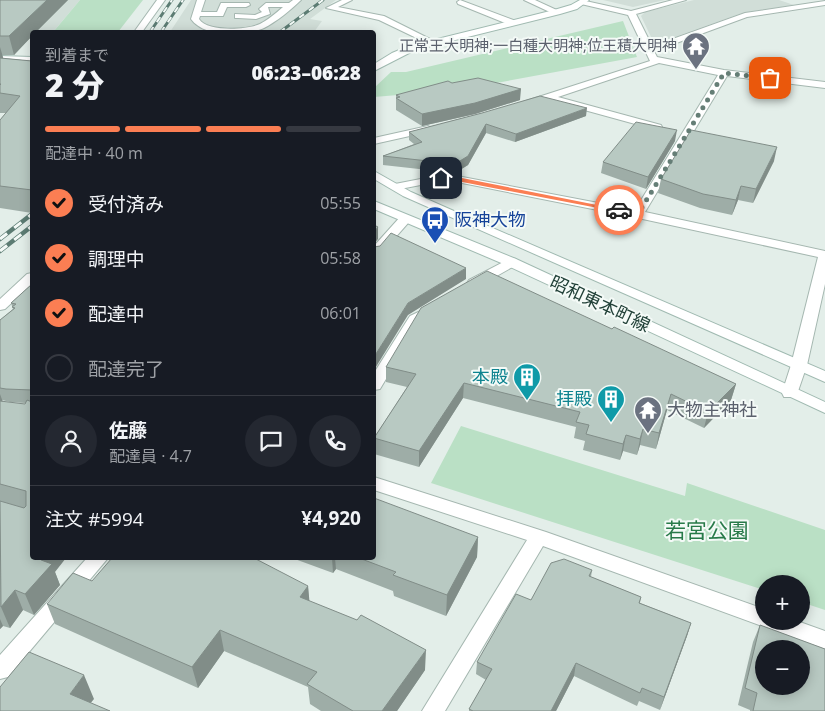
<!DOCTYPE html>
<html lang="ja">
<meta charset="utf-8">
<style>
body{margin:0;font-family:"Open Sans","Noto Sans JP",sans-serif;background:#242831;color:#f1f3f6;height:100vh;display:flex;flex-direction:column;font-size:19px;white-space:nowrap}
*{box-sizing:border-box;margin:0}
p{font-size:16px;color:#9ea1a6}
.icon{flex:none;width:28px;height:28px;fill:none;stroke:currentColor;stroke-width:2;stroke-linecap:round;stroke-linejoin:round}
.map{position:relative;flex:1;overflow:hidden}
.details{position:absolute;left:30px;top:30px;width:346px;height:530px;display:flex;flex-direction:column;background:#171b24;border-radius:5px;box-shadow:0 2px 12px #0003}
.details>*{flex:none}
.buttons{position:absolute;left:755px;top:575px;display:grid;gap:10px}
.buttons a{display:grid;place-items:center;width:55px;height:55px;border-radius:50%;background:#171b24;box-shadow:0 2px 12px #0003;font-size:25px}
.pin{position:absolute;display:grid;place-items:center;width:42px;height:42px;color:#fff;margin:-21px;border-radius:10px;box-shadow:0 2px 8px #0006}
.courier{position:absolute;display:grid;place-items:center;width:50px;height:50px;margin:-25px;border:4px solid #fb7e53;border-radius:50%;background:#fff;color:#222;box-shadow:0 1px 6px #0007}
.summary em{font-style:normal;font-weight:800}
.summary div{display:flex;flex-direction:column-reverse}
.summary{display:flex;align-items:center;justify-content:space-between;height:85px;padding:0 15px}
h1{font-size:32px;font-weight:800;line-height:38px}
.bar{display:grid;grid-template-columns:repeat(4,1fr);gap:8px 5px;align-content:center;height:60px;padding:0 15px}
.bar i{height:6px;border-radius:4px;background:#363941}
.bar .selected{background:#fb7e53}
.bar p{grid-column:span 4}
.line{display:flex;align-items:center;gap:12px;padding:0 15px;border-top:1px solid #363941}
.line div{flex:1}
.round{display:grid;place-items:center;flex:none;width:52px;height:52px;border-radius:26px;background:#242831}
ol{padding:0 15px;list-style:none}
li{display:flex;align-items:center;gap:15px;height:55px}
li p{margin-inline-start:auto}
li .icon{padding:5px;border-radius:50%;background:#fb7e53;color:#111;stroke-width:4}
li:last-child{color:#9ea1a6}
li i{width:28px;height:28px;border:2px solid #363941;border-radius:50%}
.map>svg:first-child{display:block}
</style>
<div class="map">
<svg width="825" height="711" viewBox="0 0 825 711">
<rect width="100%" height="100%" fill="#e3eee9"/>
<path fill="#d1ded8" d="M0,0H80L53,32H32V36H6Z
M191,0H336L310,19L322,21L314,32H170Z
M603,0H665L633,7Z
M694,0H779L794,5L742,13L666,40L652,39L641,16L645,12Z"/>
<path fill="#bae0c5" d="M80,0H143L118,32L54,31Z
M623,21L637,57L458,90L374,97V88L391,72H406Z
M461,426L685,496L687,483L825,530V610L801,602V584H764V590L431,483Z"/>
<g fill="none" stroke-linecap="round" stroke-linejoin="round">
<g stroke="#a5b7b0" stroke-width="2">
<path id="lane" d="M197,0H205L201,12H217L221,3H249L250,5L246,7H227L223,16H200L199,19C207,32 247,30 260,24C268,20 276,13 283,7H268L270,14L256,19L238,18H235V14L255,15L262,12L259,9L266,3H289L293,0H301C292,9 276,22 264,28C245,36 204,38 191,19Z"/>
</g>
<g stroke="#a5b7b0" stroke-width="2">
<path id="street" d="M157,0H165L142,32H134Z
M342,0H352L338,7L384,16L438,43L431,45L379,20L326,8Z
M460,0L516,21L517,23L510,25L458,4L457,2Z
M524,0H535L561,12L554,14Z
M581,0L631,11L673,0H686L636,14L650,42L667,41L745,13L825,1V5L747,17L671,45L652,47L657,57L724,70L825,82V88L727,76L645,212L825,251V284L807,365L796,397H784L782,393L791,365L818,257L638,218L457,182L441,181L395,190L389,187L395,184L441,175L457,176L635,210L718,75L659,63L558,97L661,125L662,127L661,129L657,130L548,100L526,107L523,106V102L650,61L628,15L581,4Z
M428,126L433,129L432,131L374,144V138Z
M405,215L411,219L409,222L379,256L374,257V246L401,216Z
M511,258L516,259L518,262L516,265L479,286H469L467,283L469,280Z
M32,273V284L5,309L0,310V299L27,274Z
M429,307L434,308L436,311L420,322L380,389L374,390V373L408,319L410,316Z
M374,477L546,532L764,609V621H797L825,631V649L543,546L445,711H422L527,540L374,490Z
M87,558H108L8,677L0,679V655Z"/>
</g>
<g stroke="#a0bab1" stroke-width="2">
<path id="secondary" d="M580,0H589L577,9L560,14L415,50L374,71V64L392,53L409,46L554,10L571,5Z
M0,56L32,57V63L0,62Z
M374,171L411,192L481,223L825,371V382L403,196L374,179Z
M374,201L516,259L825,402V413L506,265L374,209Z"/>
</g>
<use href="#lane" fill="#fff" fill-rule="evenodd"/>
<use href="#street" fill="#fff" fill-rule="evenodd"/>
<use href="#secondary" fill="#fff" fill-rule="evenodd"/>
<g stroke="#5c7c73" stroke-width="3">
<path id="rail-far1" d="M150,32L172,0
M161,32L183,0
M280,32L323,0"/>
</g>
<g stroke="#5c7c73" stroke-width="4.5">
<path id="rail" d="M0,239L32,214
M0,251L32,226"/>
</g>
<use href="#rail-far1" stroke="#f4faf7" stroke-width="2" stroke-dasharray="6" stroke-linecap="butt"/>
<use href="#rail" stroke="#f4faf7" stroke-width="3" stroke-dasharray="9" stroke-linecap="butt"/>
</g>
<path fill="#9eada7" fill-rule="evenodd" d="M0,0H68L36,32H32V36L14,55H2L3,58L32,61V213L0,208V120L6,113H0Z
M452,83L520,100L475,114L422,126L396,110V95Z
M482,113L586,116L515,142L486,133L468,165L455,173L383,165V156L414,144L409,140V132Z
M675,141L646,189L601,173L603,162Z
M774,161L753,203L738,200L732,215L700,208L658,193L661,179Z
M32,284V558L55,572L60,585L34,615L23,610L10,628L3,626L0,629V320L13,309L11,303ZM2,400L10,402L25,403V404L3,402Z
M612,329L736,384L731,400L704,428L667,410L656,449L640,445L637,455L623,451L620,460L583,450L585,441L574,438L576,427L463,398L419,467L374,454V438L407,387L386,382V367Z
M478,537L477,557L446,616L394,596L393,591L336,569L333,573L292,558H374Z
M592,570L591,577L641,597L640,603L691,623L687,636L660,710L639,701L637,706L574,676L556,711H469V709L486,680L476,674L477,662L531,600Z
M92,581L308,586L309,601L425,670L397,711H321L310,704L308,687L224,651L198,688L55,624L47,604Z
M760,625L825,711H750V710L738,705L753,642Z"/>
<path fill="#818d88" d="M47,0H68L36,32H32V36L14,55L9,36Z
M0,47L5,64L0,69Z
M521,89L520,100L475,114L422,126V114Z
M587,108L586,116L515,142L516,134Z
M486,124V133L468,165L455,173V164Z
M677,130L675,141L646,189L648,177Z
M777,147L774,161L753,203L756,189Z
M741,186L738,200L732,215L736,200Z
M378,227V239L374,244V232Z
M466,268V279L408,315L374,370V357L408,303Z
M464,383L463,398L419,467V451Z
M736,384L731,400L704,428L708,412Z
M0,394L5,408L0,409Z
M671,394L667,410L656,449L659,433Z
M643,429L640,445L637,455L640,439Z
M626,435L623,451L620,460L623,444Z
M478,537L477,557L446,616L447,595Z
M43,558H66L55,572L60,585L34,615L25,594Z
M332,558H335L336,569L333,573Z
M308,586L310,607L300,597Z
M15,590L23,610L10,628L1,607Z
M0,619L3,626L0,629Z
M691,623L687,636L660,710L664,697Z
M220,630L224,651L198,688L192,667Z
M426,650L425,670L397,711H382Z
M576,663L574,676L556,711H551Z
M84,675L94,699L84,711L70,694Z"/>
<path fill="#b8c9c2" stroke="#818d88" fill-rule="evenodd" d="M0,0H47L9,36H0Z
M0,58L32,61V190L0,186V120L20,96L0,93V85L1,84H0Z
M478,78L521,89L475,103L422,114L396,98L400,97L396,95L448,81L452,83Z
M540,96L587,108L516,134L486,124L468,156L455,164L383,156L422,142L409,132L482,113Z
M636,122L677,130L648,177L603,162Z
M691,130L777,147L756,189L741,186L736,200L703,194L661,179Z
M374,225L378,227L374,232Z
M391,233L466,268L408,303L374,357V247L380,246Z
M487,271L612,329L614,327L736,384L708,412L671,394L659,433L643,429L640,439L626,435L623,444L586,434L589,425L576,422L580,412L464,383L419,451L374,438L416,374L386,367L421,308Z
M32,284V390L6,389L0,388V320L15,308L12,307L16,304L11,303Z
M27,400L32,402V558H43L41,560L52,564L25,594L15,590L1,607L0,501L24,508L26,506V491L0,484V401L25,404Z
M374,498L478,537L447,595L393,575L396,572L359,558H374Z
M112,558H254L308,586L300,597L357,620L361,615L426,650L382,711H353L307,684L317,672L220,630L192,667L47,604L73,573L92,581Z
M564,559L592,570L589,576L641,597L639,603L691,623L664,697L642,688L640,693L576,663L551,711H473L469,709L492,669L477,662L516,594L531,600L551,563Z
M760,625L825,649V711H753L757,693L745,688ZM764,649H801V686H764Z
M29,652L84,675L70,694L110,711H0V687Z"/>
<path fill="#fb7e53" d="M439,177H457L622,210L619,212L457,181L441,180Z"/>
<g fill="none" stroke-linecap="round" stroke-linejoin="round">
<path stroke="#657e76" stroke-width="5" stroke-dasharray="0 9" d="M619,210L638,214L724,73L770,78"/>
</g>
<defs>
<g id="temple-pin" transform="scale(1.4375)"><path d="M0 17L-7.5 6A9.5 9.5 0 1 1 7.5 6Z" fill="#6b7280" stroke="#f4faf7"/><path d="M0-6L5-2H3V0L6.5 2.5H4V6H1.5V3h-3V6H-4V2.5H-6.5L-3 0V-2H-5Z" fill="#fff"/></g>
<g id="bus-pin" transform="scale(1.4375)"><path d="M0 17L-7.5 6A9.5 9.5 0 1 1 7.5 6Z" fill="#1a4fb4" stroke="#f4faf7"/><path d="M-5-6H5V4H4V6H2V4H-2V6H-4V4H-5ZM-3.5-4V0h7V-4ZM-3.5 1.2v1.5H-2V1.2ZM2 1.2v1.5H3.5V1.2Z" fill="#fff"/></g>
<g id="building-pin" transform="scale(1.4375)"><path d="M0 17L-7.5 6A9.5 9.5 0 1 1 7.5 6Z" fill="#0f9aa8" stroke="#f4faf7"/><path d="M-4-6H4V6H1V3H-1V6H-4ZM-2.5-4.3h1.7v1.8h-1.7ZM.8-4.3h1.7v1.8H.8ZM-2.5-1h1.7V.8h-1.7ZM.8-1h1.7V.8H.8Z" fill="#fff"/></g>
</defs>
<g fill-rule="evenodd">
<use href="#temple-pin" x="696" y="46"/>
<use href="#bus-pin" x="435" y="220"/>
<use href="#building-pin" x="527" y="377"/>
<use href="#building-pin" x="611" y="399"/>
<use href="#temple-pin" x="648" y="410"/>
</g>
<g text-anchor="middle" stroke-width="4" stroke-linejoin="round" paint-order="stroke">
<g font-size="15" fill="#5b616d" stroke="#f4faf7" text-anchor="end">
<text x="677" y="51">正常王大明神;一白種大明神;位王積大明神</text>
</g>
<g font-size="18" fill="#164399" stroke="#f4faf7" text-anchor="start">
<text x="454" y="226">阪神大物</text>
</g>
<g font-size="18" fill="#214138" stroke="#f4faf7">
<text transform="translate(600 304) rotate(25)" y="6">昭和東本町線</text>
</g>
<g font-size="18" fill="#0d838f" stroke="#f4faf7" text-anchor="end">
<text x="508" y="383">本殿</text>
<text x="592" y="405">拝殿</text>
</g>
<g font-size="18" fill="#5b616d" stroke="#f4faf7" text-anchor="start">
<text x="667" y="416">大物主神社</text>
</g>
<g font-size="21" fill="#287a49" stroke="#f4faf7">
<text x="707" y="538">若宮公園</text>
</g>
</g>
</svg>
<div class="buttons">
<a>+</a>
<a>−</a>
</div>
<div class="pin" style="left:770px;top:78px;background:#ea580c"><svg class="icon" aria-label="bag" viewBox="0 0 24 24"><path d="M5 8h14l-1 12H6zM9 8a3 3 0 0 1 6 0"/></svg></div>
<div class="pin" style="left:441px;top:178px;background:#1f2937"><svg class="icon" aria-label="home" viewBox="0 0 24 24"><path d="M3 11l9-7 9 7M6 9v11h12V9"/></svg></div>
<div class="courier" style="left:619px;top:210px"><svg class="icon" aria-label="car" viewBox="0 0 24 24"><path d="M5 17H2v-5l4-1 3-4h7l3 4 3 1v5h-3M9 17h6M6 11h13"/><circle cx="7" cy="17" r="2"/><circle cx="17" cy="17" r="2"/></svg></div>
<section class="details">
<div class="summary"><div><h1>2 分</h1><p>到着まで</p></div><em>06:23–06:28</em></div>
<div class="bar"><i class="selected"></i><i class="selected"></i><i class="selected"></i><i></i><p>配達中 · 40 m</p></div>
<ol>
<li><svg class="icon" aria-label="check" viewBox="0 0 24 24"><path d="M5 12l5 5 9-10"/></svg>受付済み<p>05:55</p></li>
<li><svg class="icon" aria-label="check" viewBox="0 0 24 24"><path d="M5 12l5 5 9-10"/></svg>調理中<p>05:58</p></li>
<li><svg class="icon" aria-label="check" viewBox="0 0 24 24"><path d="M5 12l5 5 9-10"/></svg>配達中<p>06:01</p></li>
<li><i></i>配達完了</li>
</ol>
<div class="line" style="height:90px"><a class="round"><svg class="icon" aria-label="person" viewBox="0 0 24 24"><circle cx="12" cy="8" r="4"/><path d="M4 21q1-7 8-7t8 7"/></svg></a><div><b>佐藤</b><p>配達員 · 4.7</p></div><a class="round"><svg class="icon" aria-label="chat" viewBox="0 0 24 24"><path d="M4 5h16v11H9l-5 4z"/></svg></a><a class="round"><svg class="icon" aria-label="phone" viewBox="0 0 24 24"><path d="M5 4h4l2 5-3 2q2 4 5 5l2-3 5 2v4C11 20 4 13 5 4z"/></svg></a></div>
<div class="line" style="height:65px"><div>注文 #5994</div><b>¥4,920</b></div>
</section>
</div>
